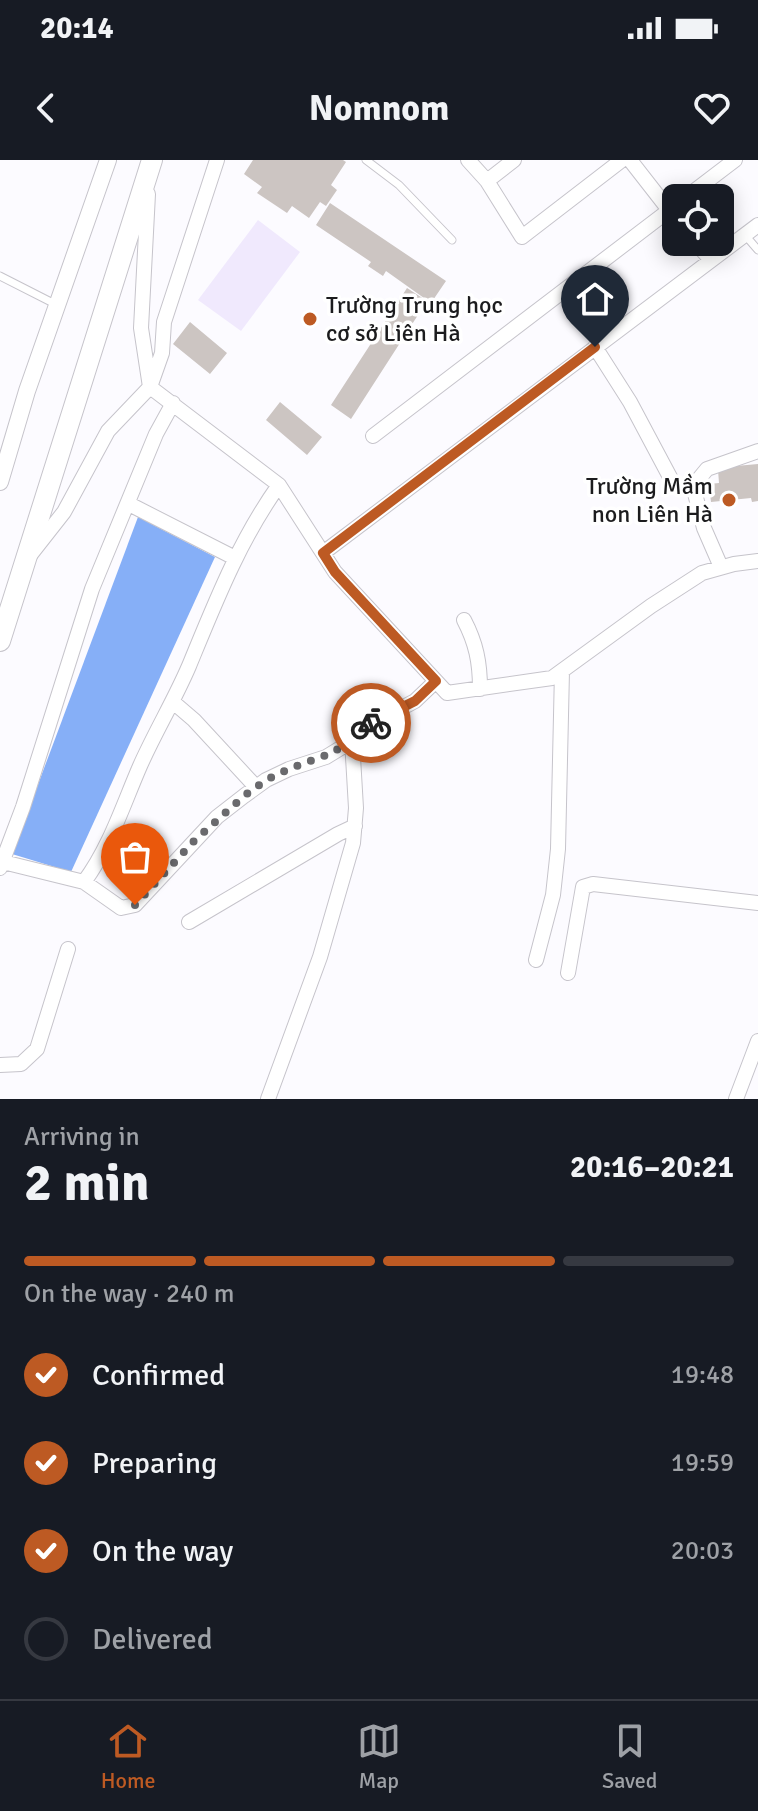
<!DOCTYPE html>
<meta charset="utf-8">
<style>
body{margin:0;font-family:Signika,sans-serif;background:#242831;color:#f1f3f6;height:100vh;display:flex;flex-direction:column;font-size:30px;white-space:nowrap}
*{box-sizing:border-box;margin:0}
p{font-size:26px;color:#9ea1a6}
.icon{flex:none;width:44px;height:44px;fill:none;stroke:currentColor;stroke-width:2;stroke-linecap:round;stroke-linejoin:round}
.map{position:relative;height:939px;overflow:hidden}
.side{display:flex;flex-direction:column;background:#171b24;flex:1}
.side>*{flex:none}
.fabs{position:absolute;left:662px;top:24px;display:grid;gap:16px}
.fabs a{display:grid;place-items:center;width:72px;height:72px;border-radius:12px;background:#171b24;box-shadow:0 4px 20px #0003;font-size:40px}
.pin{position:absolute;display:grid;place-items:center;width:68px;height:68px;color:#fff;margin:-82px -34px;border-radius:50% 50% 50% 0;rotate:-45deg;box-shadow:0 0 8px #0007}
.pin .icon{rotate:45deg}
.courier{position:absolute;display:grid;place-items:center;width:80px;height:80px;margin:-40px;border:6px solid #bd5a23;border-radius:50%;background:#fff;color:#222;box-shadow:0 2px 10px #0007}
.overview em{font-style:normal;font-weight:800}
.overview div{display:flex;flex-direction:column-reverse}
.overview{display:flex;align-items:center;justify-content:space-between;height:136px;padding:0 24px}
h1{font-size:52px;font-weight:800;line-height:60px}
.bar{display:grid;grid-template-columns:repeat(4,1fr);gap:12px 8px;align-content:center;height:96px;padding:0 24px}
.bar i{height:10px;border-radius:6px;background:#363941}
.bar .current{background:#bd5a23}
.bar p{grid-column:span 4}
ol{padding:0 24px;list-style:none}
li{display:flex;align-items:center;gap:24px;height:88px}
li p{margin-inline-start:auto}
li .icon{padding:8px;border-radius:50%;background:#bd5a23;color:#fff;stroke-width:4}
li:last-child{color:#9ea1a6}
li i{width:44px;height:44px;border:4px solid #363941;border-radius:50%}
.status{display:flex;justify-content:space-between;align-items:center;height:56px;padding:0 40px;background:#171b24;direction:ltr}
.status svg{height:22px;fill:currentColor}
header{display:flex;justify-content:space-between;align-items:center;height:104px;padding:0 24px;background:#171b24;font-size:36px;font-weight:800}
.tabs{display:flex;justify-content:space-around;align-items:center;height:112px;border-top:2px solid #363941;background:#171b24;font-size:22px;color:#9ea1a6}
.tabs a{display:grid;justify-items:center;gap:4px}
.tabs .current{color:#bd5a23}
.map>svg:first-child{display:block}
</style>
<div class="status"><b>20:14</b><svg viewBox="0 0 49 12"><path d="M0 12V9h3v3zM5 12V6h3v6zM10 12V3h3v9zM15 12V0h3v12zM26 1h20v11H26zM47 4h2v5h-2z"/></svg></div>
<header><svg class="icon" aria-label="back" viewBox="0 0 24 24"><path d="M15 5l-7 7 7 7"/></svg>Nomnom<svg class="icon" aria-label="heart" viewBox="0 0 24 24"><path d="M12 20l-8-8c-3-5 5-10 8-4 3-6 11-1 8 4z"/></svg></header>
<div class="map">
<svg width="758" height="939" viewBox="0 0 758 939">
<rect width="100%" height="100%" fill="#fcfbff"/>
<path fill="#f0e9fd" d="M258,60L300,92L241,171L198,140Z"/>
<path fill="#86aff7" d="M138,357L215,397L71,712L12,694Z"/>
<path fill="#ccc5c2" d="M253,0H343L346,2L331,25L337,30L326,46L320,42L309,58L292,46L287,53L257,33L262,27L244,14Z
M330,43L446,121L431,143L386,111L383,116L368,106L371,102L316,65Z
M407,128L427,141L351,259L331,245Z
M190,162L227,193L210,214L173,184Z
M280,242L322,277L307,295L266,260Z
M758,304V341L752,342L751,338L711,342L709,324L719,323L718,310L725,307Z"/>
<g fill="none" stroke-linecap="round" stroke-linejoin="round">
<g stroke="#c6c4cb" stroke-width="9">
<path id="service" d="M366,0L399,25L452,80
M745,75L758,90
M0,116L55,144"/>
</g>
<g stroke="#c6c4cb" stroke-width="16">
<path id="minor" d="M468,0L487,21L522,77L622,0
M630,0L676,59
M487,21L514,0
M148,34L141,168L150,227L279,325L335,412L447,533L552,518L651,446L702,413L734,404L758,401
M685,38L735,0
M695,82L711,100
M595,187L630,242L671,319
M373,276L676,45
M129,344L235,398
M323,393L758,65
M31,394L64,352L108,271L150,227L162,193L164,162L217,0
M721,407L704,368L693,326L707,309L758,291
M464,460C476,483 480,502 480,529
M173,542L194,560L256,627
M3,702L84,722L121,748L135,745L217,657L244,636L266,620L289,609L326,597L344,586L368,566L415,541L436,521
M0,708L23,647L92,429L156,274L173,243
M84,722C110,687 123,645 140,606C155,572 174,541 189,506C215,443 239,381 279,325
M189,762L338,674L355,666
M536,800L553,735L558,689L562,511
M568,813L583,727L593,724L758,743
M0,905L21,904L37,889L68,789
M268,939L320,797L353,683L356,648L352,580
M736,939L758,881"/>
</g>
<g stroke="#c6c4cb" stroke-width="18">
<path id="tertiary" d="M0,322L27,231L108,0"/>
</g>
<g stroke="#c6c4cb" stroke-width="22">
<path id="secondary" d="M0,481L152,0"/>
</g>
<use href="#service" stroke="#fff" stroke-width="7"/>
<use href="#minor" stroke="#fff" stroke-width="14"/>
<use href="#tertiary" stroke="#fff" stroke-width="16"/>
<use href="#secondary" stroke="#fff" stroke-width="20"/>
</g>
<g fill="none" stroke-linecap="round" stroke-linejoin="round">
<path stroke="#6a6a6d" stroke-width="8" stroke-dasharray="0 14.4" d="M135,745L194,681L244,636L266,620L289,609L334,592L371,563"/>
<path stroke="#bd5a23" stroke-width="10" d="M371,563L415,541L436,521L335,412L323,393L595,187"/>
</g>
<g fill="#bd5a23" stroke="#fff" stroke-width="3">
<circle cx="310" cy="159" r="8"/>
<circle cx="729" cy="340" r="8"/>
</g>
<g text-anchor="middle" stroke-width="7" stroke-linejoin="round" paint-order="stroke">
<g font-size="24" fill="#1c1c1e" stroke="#fff" text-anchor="start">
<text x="326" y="153">Trường Trung học<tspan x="326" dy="28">cơ sở Liên Hà</tspan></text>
<text x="713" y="334" text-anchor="end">Trường Mầm<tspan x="713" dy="28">non Liên Hà</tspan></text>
</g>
</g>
</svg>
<div class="fabs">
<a><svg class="icon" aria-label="locate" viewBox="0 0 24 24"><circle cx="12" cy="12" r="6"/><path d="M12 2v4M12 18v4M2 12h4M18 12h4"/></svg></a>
</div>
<div class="pin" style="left:135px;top:745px;background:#ea580c"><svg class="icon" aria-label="bag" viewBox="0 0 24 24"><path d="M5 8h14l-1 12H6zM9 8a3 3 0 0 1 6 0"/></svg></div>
<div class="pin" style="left:595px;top:187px;background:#1f2937"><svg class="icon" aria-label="home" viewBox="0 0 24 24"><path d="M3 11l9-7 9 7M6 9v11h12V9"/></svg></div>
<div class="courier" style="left:371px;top:563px"><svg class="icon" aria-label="bike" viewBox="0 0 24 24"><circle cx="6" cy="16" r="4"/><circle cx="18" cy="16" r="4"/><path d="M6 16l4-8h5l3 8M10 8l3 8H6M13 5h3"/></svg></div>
</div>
<section class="side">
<div class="overview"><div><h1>2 min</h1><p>Arriving in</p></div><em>20:16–20:21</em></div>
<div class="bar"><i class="current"></i><i class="current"></i><i class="current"></i><i></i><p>On the way · 240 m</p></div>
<ol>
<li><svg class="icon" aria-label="check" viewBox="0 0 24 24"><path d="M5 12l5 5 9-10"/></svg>Confirmed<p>19:48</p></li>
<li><svg class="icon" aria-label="check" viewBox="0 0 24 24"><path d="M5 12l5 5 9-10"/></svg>Preparing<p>19:59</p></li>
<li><svg class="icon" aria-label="check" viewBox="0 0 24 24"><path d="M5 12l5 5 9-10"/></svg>On the way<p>20:03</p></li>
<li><i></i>Delivered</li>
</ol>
</section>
<nav class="tabs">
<a class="current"><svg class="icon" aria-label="home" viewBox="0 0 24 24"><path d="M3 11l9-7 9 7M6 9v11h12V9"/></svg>Home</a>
<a><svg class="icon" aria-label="map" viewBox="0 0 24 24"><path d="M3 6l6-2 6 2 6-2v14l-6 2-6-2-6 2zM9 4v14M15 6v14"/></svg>Map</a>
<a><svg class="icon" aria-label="saved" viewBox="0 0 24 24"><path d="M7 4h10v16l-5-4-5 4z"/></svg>Saved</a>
</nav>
